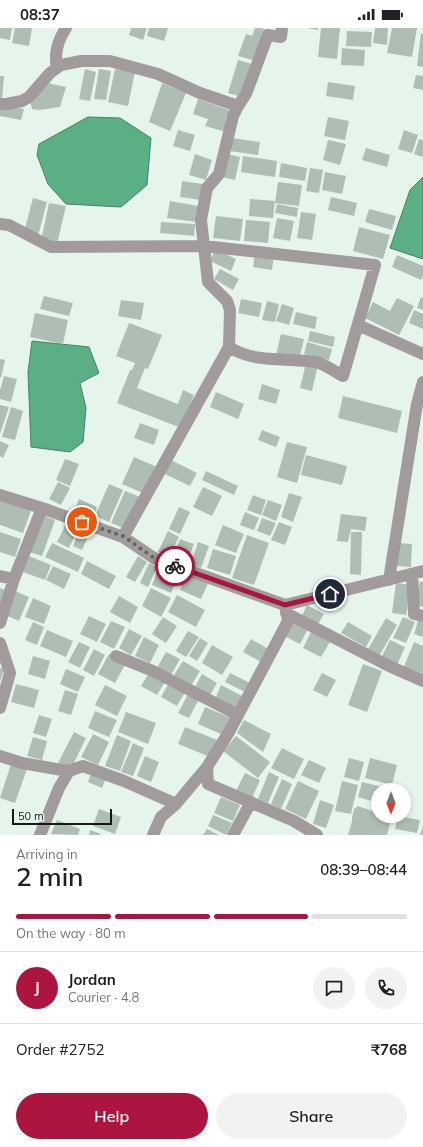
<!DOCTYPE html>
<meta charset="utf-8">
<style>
body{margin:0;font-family:Mulish,sans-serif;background:#f2f2f2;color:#202124;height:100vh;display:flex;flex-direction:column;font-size:15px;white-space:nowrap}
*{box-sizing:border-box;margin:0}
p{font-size:13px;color:#757577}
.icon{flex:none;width:22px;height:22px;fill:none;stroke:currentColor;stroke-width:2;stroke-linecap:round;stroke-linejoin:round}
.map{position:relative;height:807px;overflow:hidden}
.side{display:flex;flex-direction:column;background:#fff;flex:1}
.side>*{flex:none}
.needle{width:26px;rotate:180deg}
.tools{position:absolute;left:371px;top:755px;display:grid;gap:8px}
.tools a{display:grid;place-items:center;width:40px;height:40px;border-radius:50%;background:#fff;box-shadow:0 2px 6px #0003;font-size:20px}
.scale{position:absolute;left:12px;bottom:10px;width:100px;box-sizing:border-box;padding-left:4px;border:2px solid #141916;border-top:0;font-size:11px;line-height:14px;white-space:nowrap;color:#141916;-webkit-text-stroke:3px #e6f5ec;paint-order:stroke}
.pin{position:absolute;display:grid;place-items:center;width:34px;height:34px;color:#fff;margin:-17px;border:2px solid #fff;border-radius:50%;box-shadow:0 1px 4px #0007}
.courier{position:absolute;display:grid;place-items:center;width:40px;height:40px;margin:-20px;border:3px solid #ab153f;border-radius:50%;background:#fff;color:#222;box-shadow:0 1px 5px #0007}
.headline em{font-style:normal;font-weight:600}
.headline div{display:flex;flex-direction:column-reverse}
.headline{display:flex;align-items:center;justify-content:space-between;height:68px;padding:0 16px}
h1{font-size:26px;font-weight:600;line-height:30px}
.bar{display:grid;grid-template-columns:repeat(4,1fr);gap:6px 4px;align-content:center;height:48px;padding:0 16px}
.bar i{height:5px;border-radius:3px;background:#e0e0e0}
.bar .current{background:#ab153f}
.bar p{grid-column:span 4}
.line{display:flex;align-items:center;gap:10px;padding:0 16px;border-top:1px solid #e0e0e0}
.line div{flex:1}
.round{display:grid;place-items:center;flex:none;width:42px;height:42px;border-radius:21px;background:#f2f2f2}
.action{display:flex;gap:8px;margin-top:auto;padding:8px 16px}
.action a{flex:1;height:46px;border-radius:24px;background:#ab153f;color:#fff;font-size:16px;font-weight:600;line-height:46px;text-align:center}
.action a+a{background:#f2f2f2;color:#202124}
.status{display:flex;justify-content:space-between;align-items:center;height:28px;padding:0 20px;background:#fff;direction:ltr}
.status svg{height:11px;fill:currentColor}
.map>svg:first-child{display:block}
</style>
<div class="status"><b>08:37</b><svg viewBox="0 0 49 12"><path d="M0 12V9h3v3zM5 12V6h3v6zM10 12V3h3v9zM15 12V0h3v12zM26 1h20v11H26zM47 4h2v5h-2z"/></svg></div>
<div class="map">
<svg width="423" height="807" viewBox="0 0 423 807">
<rect width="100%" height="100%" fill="#e6f5ec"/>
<path fill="#5baf85" stroke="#468264" d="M88,89L120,90L151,110L147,157L121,179L66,176L48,156L37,127L39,116Z
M423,149V231L390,220L410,162Z
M32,313L89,319L99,345L80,355L86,380L83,414L70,424L31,419L28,344Z"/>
<path fill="#afbeb5" d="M0,0H12L10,12L0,10Z
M15,0H32L29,18L12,15Z
M131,0H147L143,12L129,7Z
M149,0H168L164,13L147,8Z
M255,0H261L267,2L256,33L238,28L246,6L252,8Z
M307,0H318V2Z
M321,0H340L337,31L318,29Z
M375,0H388L387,17L373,15Z
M392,0H417L412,29L387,25Z
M347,3L372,4L371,19L346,18Z
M421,5L423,6V39L417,38Z
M342,20L365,22L364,38L341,37Z
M238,32L252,36L242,69L228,65Z
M85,41L96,44L90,73L79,71Z
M99,41L111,43L106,72L94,71Z
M115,41L135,44L128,78L108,74Z
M416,47L423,48V62L413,60Z
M0,48H4L2,71H0Z
M328,54L355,58L353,72L326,68Z
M47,55L66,59L60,79L39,82L32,81L30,73Z
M162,55L186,65L170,103L149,94Z
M198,71L229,82L225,93L229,94L226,104L205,98L208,91L193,86Z
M0,77L24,81L21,92L0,88Z
M328,89L349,93L345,112L324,108Z
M178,102L195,107L190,123L173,118Z
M404,102L418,107L412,125L398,121Z
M232,110L260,114L258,127L229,123Z
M419,111L423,112V129L414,126Z
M328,112L346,116L340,137L323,132Z
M366,120L390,127L387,139L362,132Z
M195,126L212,132L206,152L189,147Z
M227,126L240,129L235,152L222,149Z
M243,128L277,133L275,149L241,144Z
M281,135L307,140L305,153L279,149Z
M310,140L323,142L319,165L306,163Z
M325,144L346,148L342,166L322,162Z
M182,153L203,156L201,172L180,169Z
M278,154L302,157L299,178L275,175Z
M331,169L357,175L354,188L328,182Z
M33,170L47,174L38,208L24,204Z
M250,171L275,173L273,190L249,188Z
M170,173L198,178L196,194L167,190Z
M49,175L66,178L57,216L41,213Z
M277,176L298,180L297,189L275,185Z
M369,181L396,188L392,202L365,194Z
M301,184L316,186L312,212L297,210Z
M216,188L243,191L240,213L213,210Z
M277,190L294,193L290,213L273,210Z
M246,192L270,194L268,215L244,213Z
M161,194L195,196L194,208L160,205Z
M359,199L390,207L383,231L353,223Z
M215,221L236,231L231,243L210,233Z
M255,224L274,226L272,242L253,239Z
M397,227L423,238V248L421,252L392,239Z
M220,241L239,251L233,262L214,251Z
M44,268L73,275L69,288L40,281Z
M421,269L423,270V282L417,280Z
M397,270L414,278L399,307L365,290L373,274L390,283Z
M241,271L262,275L259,289L238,285Z
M121,272L144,275L141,292L118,288Z
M267,273L279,276L275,294L262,292Z
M282,276L294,280L289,297L276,293Z
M414,282L423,286V301L409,295Z
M296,284L317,289L315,301L293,296Z
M35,285L68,292L63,316L30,309Z
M129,295L162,307L148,341L145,340L137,360L178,376L183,362L194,367L181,400L117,375L130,342H132L135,335L116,328Z
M310,303L335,309L333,319L308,313Z
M281,306L304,311L299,332L276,327Z
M307,314L332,321L329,332L304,326Z
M0,331L5,332L1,350L0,349Z
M306,335L318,337L312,363L300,360Z
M4,348L17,351L11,374L0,371V362Z
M262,356L280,362L276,376L258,371Z
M216,364L244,376L238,391L210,379Z
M343,368L402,383L397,405L338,390Z
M0,377L9,379L0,406Z
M11,379L23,383L15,412L2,409Z
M140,395L159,402L154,417L134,410Z
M262,402L280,409L276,419L258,412Z
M0,413L9,417L3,430L0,428Z
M287,414L307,419L297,455L277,449Z
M306,427L347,438L342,457L301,447Z
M134,429L157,439L145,466L122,456Z
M65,431L79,436L70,458L56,452Z
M171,432L197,445L190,458L165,446Z
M206,443L238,458L234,467L202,452Z
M58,454L70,460L61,477L49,471Z
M109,456L123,462L109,494L95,488Z
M203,459L222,468L212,488L193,479Z
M125,463L140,469L126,501L111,495Z
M289,465L302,469L293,494L281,489Z
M253,467L266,472L261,487L247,482Z
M79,471L97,479L92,492L74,484Z
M268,472L282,477L276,493L262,487Z
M0,473L32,480L23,505L0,497Z
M179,479L190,484L180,506L169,501Z
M245,484L259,490L254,502L240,497Z
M341,486L367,489L365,503L351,501L348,514L337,513Z
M42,487L55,492L42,528L29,524Z
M262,490L276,495L270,508L257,503Z
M68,492L80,497L69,520L57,514Z
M279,494L292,499L285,517L271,512Z
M223,497L244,506L236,525L215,517Z
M81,498L91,502L82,522L73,518Z
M168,503L179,509L169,529L158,524Z
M0,504L21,511L15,529L0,524Z
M351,504H362L361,547L350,546Z
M247,507L269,515L254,557L232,550Z
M180,511L194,516L187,534L173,529Z
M198,514L209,518L201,540L191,536Z
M52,515L84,530L78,544L45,529Z
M398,515L412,516L411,539L397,538Z
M213,521L236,528L230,547L207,540Z
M29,528L51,537L45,552L23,544Z
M138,528L147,534L135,554L126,549Z
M87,533L116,548L109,561L81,546Z
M149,535L157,539L148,559L140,555Z
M53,538L71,546L64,561L46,552Z
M159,539L179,547L171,565L152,557Z
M187,544L209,553L201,571L180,562Z
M420,553L423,554V579L415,577Z
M396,555L411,557L406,587L392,585Z
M0,560L6,562L1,575H0Z
M151,560L171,570L161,589L142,578Z
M15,563L29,569L19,593L5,587Z
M177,567L205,582L196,599L168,584Z
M119,568L138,579L130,595L110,584Z
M33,570L51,578L44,596L25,589Z
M307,577L324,586L317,598L301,590Z
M89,588L106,596L97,614L80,606Z
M163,589L177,598L166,615L152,606Z
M403,589L415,594L406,615L393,610Z
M419,589L423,590V609L414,606Z
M386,590L397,597L378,630L367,623Z
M293,591L309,599L300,616L284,608Z
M111,593L125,599L114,621L100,614Z
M33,594L44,599L37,617L25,612Z
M348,594L372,608L366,619L341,605Z
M129,601L142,608L131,627L119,620Z
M47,602L73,613L66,629L40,618Z
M312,602L331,612L321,629L303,620Z
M188,603L199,609L186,629L176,623Z
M144,609L159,617L150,635L135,628Z
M200,610L208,615L197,633L189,628Z
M251,611L270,622L263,635L243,624Z
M390,612L405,619L397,637L381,630Z
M79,614L90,619L80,640L68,634Z
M414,614L423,618V649L403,641Z
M212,617L233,629L222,647L202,635Z
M94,621L105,627L94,648L83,642Z
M166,624L180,631L171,647L157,640Z
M109,626L126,635L115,655L98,646Z
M33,628L50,633L45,651L28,646Z
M183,633L200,643L191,658L174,647Z
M363,636L382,643L367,684L348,677Z
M0,640L4,641L0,654Z
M66,641L85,649L78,664L60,656Z
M149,645L165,654L157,667L141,658Z
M230,645L252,656L247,665L225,654Z
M322,645L336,652L327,669L313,662Z
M202,646L217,655L209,669L194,661Z
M169,655L185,664L177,678L161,669Z
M16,656L39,662L34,680L11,674Z
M105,657L127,668L117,688L95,677Z
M221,657L244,669L238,682L215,671Z
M65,662L78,666L71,687L58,683Z
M188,666L199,671L189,690L178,685Z
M205,679L231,690L223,707L198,696Z
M95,683L117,692L109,709L88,700Z
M126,684L156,695L148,716L118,704Z
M39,687L52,691L46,709L33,705Z
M244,692L271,706L263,724L237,705Z
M185,699L217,712L210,729L178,716Z
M74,704L86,710L71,741L58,735Z
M93,706L109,714L98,737L81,729Z
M117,707L131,713L120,743L105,738Z
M236,708L270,734L258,750L223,723Z
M33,709L47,713L42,732L27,728Z
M133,715L144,720L133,748L121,744Z
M282,720L304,731L294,751L271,740Z
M145,728L159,734L151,754L137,748Z
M349,730L364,734L359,753L344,749Z
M370,730L397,737L392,757L365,750Z
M309,732L326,740L319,755L301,747Z
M12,733L28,738L15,775L0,770Z
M92,742L107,748L102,760L88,754Z
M269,744L279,749L268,775L258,771Z
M245,745L260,752L252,770L236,763Z
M282,751L292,756L281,781L271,776Z
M298,753L319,763L306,791L285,781Z
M342,753L358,757L351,786L335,783Z
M362,754L383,759L382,762H378V775L358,769Z
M221,769L240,777L233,793L214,785Z
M320,772L334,777L326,800L313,796Z
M358,778L375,784L378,782V788H392L387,807H348L352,793V790L354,781Z
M99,781L121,789L115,806L93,798Z
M213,787L232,795L226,807L208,798Z
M398,788L420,792L417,805L395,801Z
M57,792L80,801L78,807L51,806Z
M423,798V807H420Z
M207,801L219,807H203Z
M90,802L101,806L100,807H89Z"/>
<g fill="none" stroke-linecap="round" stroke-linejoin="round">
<path stroke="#a29b9b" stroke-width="12" d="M57,40C54,26 58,12 66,0
M0,76H6L22,73L29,69L50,45L61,37L81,33H110L158,46L200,65L238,78L246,66L268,7L281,9L282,0
M0,196L9,197L51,219L204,218L375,237L343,348C335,344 324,335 315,334C286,329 256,336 229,319L230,282L227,273L208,254L201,192L207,160L219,146L233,88L238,78
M358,297L423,326
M0,467L42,480L123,509L154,530L285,577
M123,509L229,319
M412,546L414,586L423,588
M0,548L14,551
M389,552L417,376L423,354
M285,577L288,593L229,704L207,739L208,756L294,793L317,807
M285,577L423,543
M286,585L389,638L423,653
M0,595L14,551L42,480
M0,615L10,645L0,680
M116,628L153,643L238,687
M0,728L22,735L62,742L69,743L83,738L124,753L176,776
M40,807L59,760L69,743
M153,807L161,789L176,776L207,739
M233,807L251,774"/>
</g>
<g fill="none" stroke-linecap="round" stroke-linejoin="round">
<path stroke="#5e6661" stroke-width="4" stroke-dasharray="0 7.2" d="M82,494L123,508L154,530L175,538"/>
<path stroke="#ab153f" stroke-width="5" d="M175,538L285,577L330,566"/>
</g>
</svg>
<div class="tools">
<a><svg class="needle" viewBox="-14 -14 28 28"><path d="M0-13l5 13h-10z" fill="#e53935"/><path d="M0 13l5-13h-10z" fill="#757577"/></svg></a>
</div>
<div class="scale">50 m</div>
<div class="pin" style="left:82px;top:494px;background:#ea580c"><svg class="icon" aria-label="bag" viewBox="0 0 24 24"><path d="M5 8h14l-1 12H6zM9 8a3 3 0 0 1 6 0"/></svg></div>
<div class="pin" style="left:330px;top:566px;background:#1f2937"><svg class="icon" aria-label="home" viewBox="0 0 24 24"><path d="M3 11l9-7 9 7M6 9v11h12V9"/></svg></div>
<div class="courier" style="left:175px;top:538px"><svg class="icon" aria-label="bike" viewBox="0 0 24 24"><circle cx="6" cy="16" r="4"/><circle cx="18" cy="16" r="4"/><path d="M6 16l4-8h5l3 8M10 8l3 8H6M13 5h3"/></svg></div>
</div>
<section class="side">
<div class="headline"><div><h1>2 min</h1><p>Arriving in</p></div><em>08:39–08:44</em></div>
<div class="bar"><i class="current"></i><i class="current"></i><i class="current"></i><i></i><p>On the way · 80 m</p></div>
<div class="line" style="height:72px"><b class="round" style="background:#ab153f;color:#fff">J</b><div><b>Jordan</b><p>Courier · 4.8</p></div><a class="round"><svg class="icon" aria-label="chat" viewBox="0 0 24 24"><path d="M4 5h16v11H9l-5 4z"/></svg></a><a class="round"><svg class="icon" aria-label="phone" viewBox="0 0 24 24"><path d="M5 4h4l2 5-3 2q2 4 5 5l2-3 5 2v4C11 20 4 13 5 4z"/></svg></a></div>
<div class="line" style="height:52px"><div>Order #2752</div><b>₹768</b></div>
<div class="action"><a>Help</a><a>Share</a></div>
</section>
